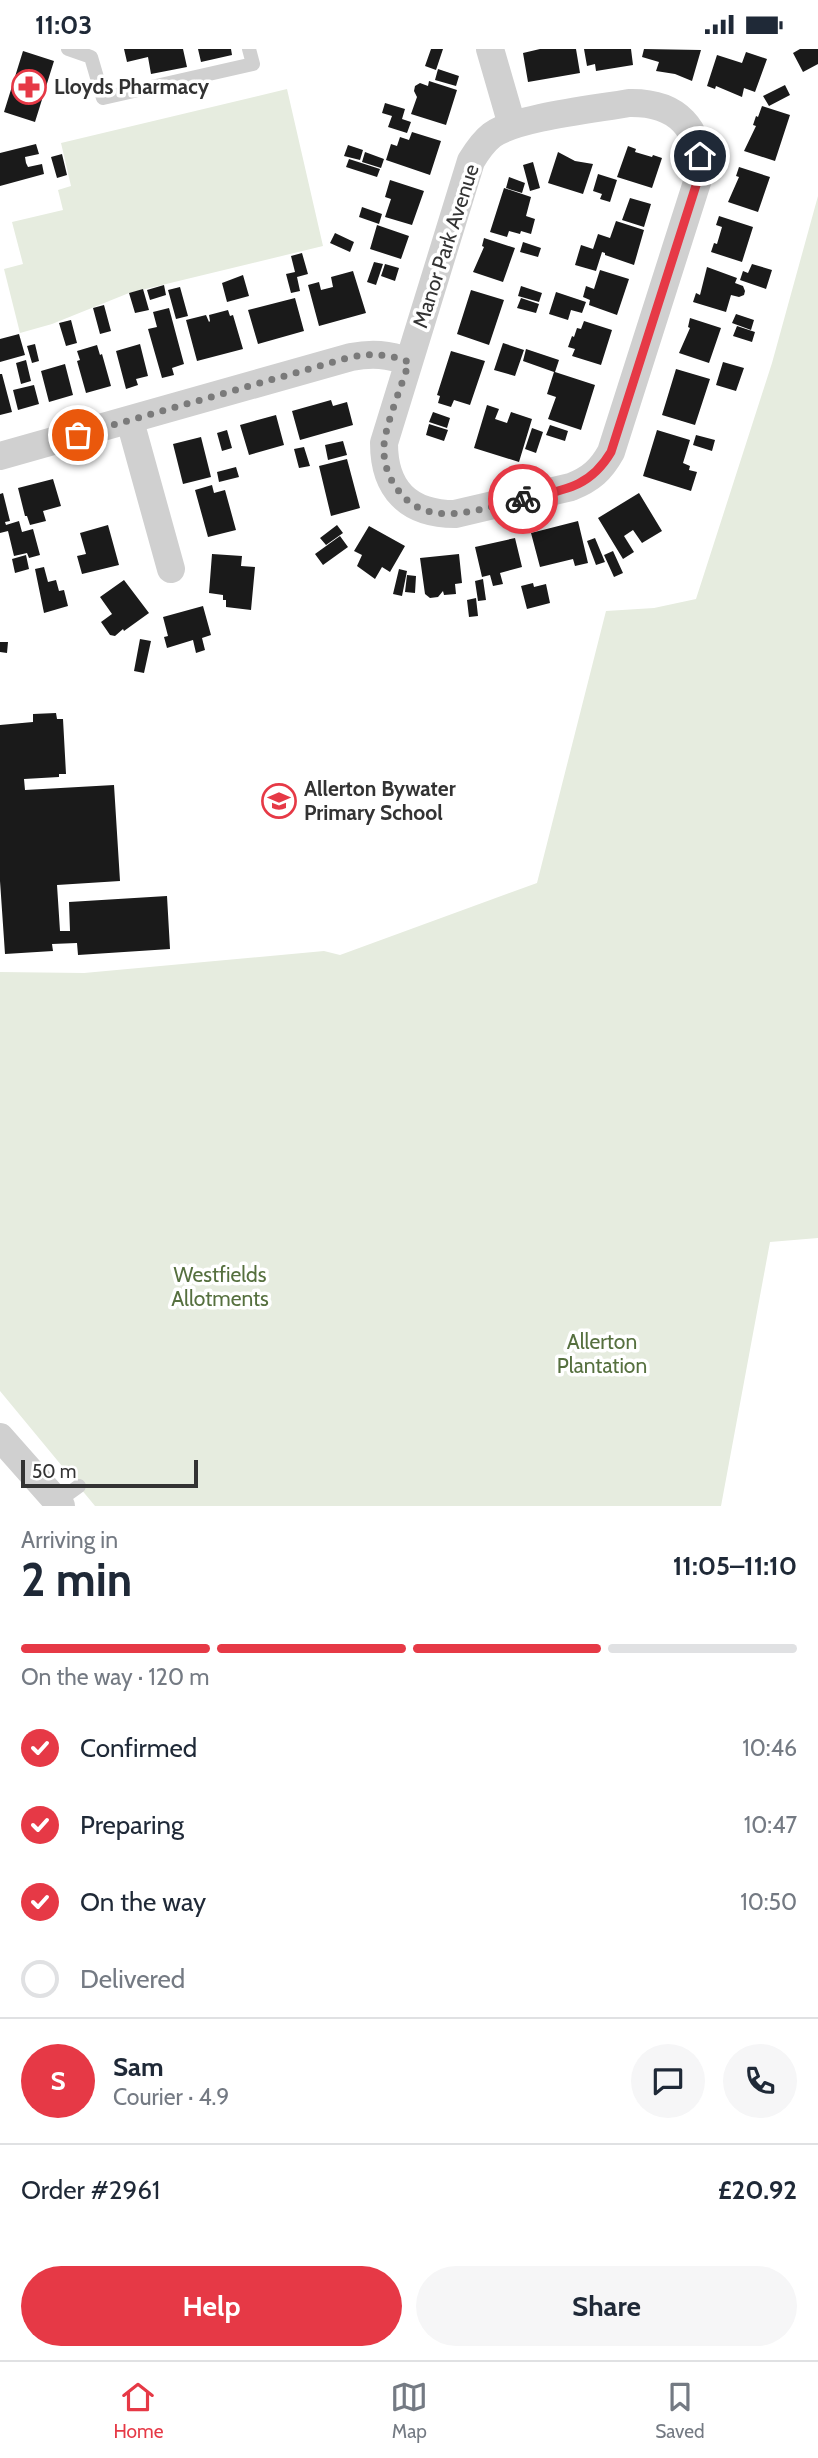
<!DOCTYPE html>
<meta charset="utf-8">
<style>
body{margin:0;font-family:Cabin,sans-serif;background:#f6f6f7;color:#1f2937;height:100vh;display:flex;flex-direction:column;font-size:26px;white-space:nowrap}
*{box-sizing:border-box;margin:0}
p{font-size:23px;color:#747a83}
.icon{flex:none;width:38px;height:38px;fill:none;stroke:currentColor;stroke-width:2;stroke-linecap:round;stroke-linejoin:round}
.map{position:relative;height:1457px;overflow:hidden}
.details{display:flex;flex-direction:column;background:#fff;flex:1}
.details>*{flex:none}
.scale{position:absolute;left:21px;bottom:18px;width:177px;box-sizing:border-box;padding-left:7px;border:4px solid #333;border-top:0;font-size:19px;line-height:24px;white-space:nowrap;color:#333;-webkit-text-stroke:5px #fff;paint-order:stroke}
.pin{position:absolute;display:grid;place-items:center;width:60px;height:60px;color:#fff;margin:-30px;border:4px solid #fff;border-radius:50%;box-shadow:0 2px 7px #0007}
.courier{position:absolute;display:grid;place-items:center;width:70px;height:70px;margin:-35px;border:5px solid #e63946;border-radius:50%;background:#fff;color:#222;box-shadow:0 2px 9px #0007}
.summary em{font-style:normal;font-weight:700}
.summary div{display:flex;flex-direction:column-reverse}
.summary{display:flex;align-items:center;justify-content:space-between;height:119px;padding:0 21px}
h1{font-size:46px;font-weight:700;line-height:52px}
.bar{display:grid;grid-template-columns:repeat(4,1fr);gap:10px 7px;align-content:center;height:84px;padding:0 21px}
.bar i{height:9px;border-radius:5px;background:#e0e1e3}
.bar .active{background:#e63946}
.bar p{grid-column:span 4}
.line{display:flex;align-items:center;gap:18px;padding:0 21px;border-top:2px solid #e0e1e3}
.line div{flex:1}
.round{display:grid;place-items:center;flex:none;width:74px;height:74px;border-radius:37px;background:#f6f6f7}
ol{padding:0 21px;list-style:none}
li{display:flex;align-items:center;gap:21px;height:77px}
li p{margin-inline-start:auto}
li .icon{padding:7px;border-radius:50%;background:#e63946;color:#fff;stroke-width:4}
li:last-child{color:#747a83}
li i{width:38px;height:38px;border:4px solid #e0e1e3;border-radius:50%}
.cta{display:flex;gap:14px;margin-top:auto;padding:14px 21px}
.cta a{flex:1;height:80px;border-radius:42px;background:#e63946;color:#fff;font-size:28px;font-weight:700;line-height:80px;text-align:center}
.cta a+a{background:#f6f6f7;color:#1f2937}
.status{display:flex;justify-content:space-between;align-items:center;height:49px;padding:0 35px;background:#fff;direction:ltr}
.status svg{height:19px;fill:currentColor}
.tabs{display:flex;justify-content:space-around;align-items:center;height:98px;border-top:2px solid #e0e1e3;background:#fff;font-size:19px;color:#747a83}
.tabs a{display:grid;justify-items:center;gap:4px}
.tabs .active{color:#e63946}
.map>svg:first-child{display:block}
</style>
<div class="status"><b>11:03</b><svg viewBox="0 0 49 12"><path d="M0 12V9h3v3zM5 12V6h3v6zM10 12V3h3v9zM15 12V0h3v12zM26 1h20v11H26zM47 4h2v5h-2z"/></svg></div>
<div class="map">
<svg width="818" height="1457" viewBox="0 0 818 1457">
<rect width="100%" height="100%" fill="#fff"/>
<path fill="#e6ecdf" d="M287,40L323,197L129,244L52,275L20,284L4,220L23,215L12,173L63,161L58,141L71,137L61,94Z
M818,147V1189L770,1193L721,1457H95L0,1342V923L84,924L324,902L340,906L537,834L606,562L654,559L696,550L772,314Z"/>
<path fill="#1a1a1a" d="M124,0H183L187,18L151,25L148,8L127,13Z
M198,0H231L232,6L201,13Z
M431,0H443L436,21L425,17Z
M540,0H576L580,24L528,33L523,4Z
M584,0H631L633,16L596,22L595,15L587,17Z
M644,0L701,1L692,32L675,25L656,22L659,13L642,8Z
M800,0H818V15L803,23L793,4Z
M23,2L54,12L35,73L4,63Z
M746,3L767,10L755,43L744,39L742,48L716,37L715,40L707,37L717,6L742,14Z
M438,20L459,27L456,37L435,31Z
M429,32L457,41L446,76L411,65L417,48L414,42L415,37L420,34L428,37Z
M785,36L790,46L769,57L763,47Z
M385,54L405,60L402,70L411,73L407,84L388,78L392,67L382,64Z
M762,57L790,66L775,112L744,102L756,77L753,76L756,67L758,68Z
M412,83L441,92L430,126L386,111L391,95L397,97L400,88L409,91Z
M36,95L39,105L25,108L26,114L28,118L42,115L44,125L0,137V104Z
M348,96L363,101L360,111L344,107Z
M628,97L636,100L635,103L652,108L653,106L662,109L652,139L617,128Z
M365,103L384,110L381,119L362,113Z
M558,103L575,112L593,115L583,145L548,134Z
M62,105L67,126L57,129L51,108Z
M349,110L380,120L377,128L346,118Z
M533,113L540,139L530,142L523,116Z
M739,118L770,128L758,163L728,153L739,128L736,127Z
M598,125L617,131L610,153L600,150L602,145L593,142Z
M509,128L525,134L522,144L506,139Z
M390,131L424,142L412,176L385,168L391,150L385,148Z
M504,139L531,148L526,167L535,170L531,185L521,182L520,185L509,182L507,188L490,183Z
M630,149L651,155L644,178L622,171Z
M362,158L382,165L379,175L359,168Z
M719,167L753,178L742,213L711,203L714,194L717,195L722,178L716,176Z
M616,172L644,181L634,216L605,206V204L602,203L596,222L575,216L581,196L593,200L598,185L610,189Z
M377,176L409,187L401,210L370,200Z
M335,184L354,193L350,203L330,194Z
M484,189L515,199L503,233L473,223L484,198L482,197Z
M523,193L541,199L538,208L520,203Z
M302,204L308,225L297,228L300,242L291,244L286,225L295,223L291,207Z
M374,213L383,215L376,236L367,233Z
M385,215L399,219L395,232L381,227Z
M752,215L772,221L766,240L740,231L743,222L748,224Z
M707,218L737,229L735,234L743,237L745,242L744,246L739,248L731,246L726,263L693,253L696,244L700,246Z
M600,221L629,230L617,266L589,256L590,251L583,248L586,237L594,240Z
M353,222L366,264L319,277L308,236L319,233L321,241L333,238L331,228Z
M243,226L249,247L227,253L222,234Z
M164,236L166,246L150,251L147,241Z
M521,237L542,244L539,253L518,247Z
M180,238L188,267L176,270L168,241Z
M143,240L149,261L135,264L129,244Z
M471,241L504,251L489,296L457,285Z
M556,243L586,253L582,264L571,261L568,271L549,265Z
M295,249L304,282L258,295L248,261Z
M521,249L539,255L536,264L517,259Z
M104,256L111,282L100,285L93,259Z
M169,259L184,315L172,319L174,326L162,329L148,280L157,278L153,263Z
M228,261L230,267L233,266L243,300L197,312L186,271L206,266L209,273L210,272L209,266Z
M736,265L754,271L751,281L732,274Z
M690,269L721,279L709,314L679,304L690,279L688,278Z
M71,271L77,294L66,297L59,274Z
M584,272L612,281L601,316L572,307L575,300L568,298L572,287L574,288L577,279L581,280Z
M737,277L755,283L752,293L733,287Z
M19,285L25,306L0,313V290Z
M503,294L524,301L515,327L494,321Z
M35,295L39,312L32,314L27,297Z
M140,295L148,327L136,330L138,336L126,340L116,302Z
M97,296L100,306L102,305L111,337L86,344L77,312L80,311L77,302Z
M526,300L559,311L555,323L595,336L581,381L548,370L556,348L547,345L554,323L523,312Z
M451,302L485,312L470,356L454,351L451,358L438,354L440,347L437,346Z
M26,311L31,332L21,335L16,314Z
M723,313L744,319L736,342L716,336Z
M65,315L73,346L49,353L41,322Z
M676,320L710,330L695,376L662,366Z
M0,325H2L12,363L0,366Z
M34,336L39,355L18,361L13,341Z
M331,351L333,357L347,353L353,376L300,391L292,362Z
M487,356L499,360L495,370L507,374L511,363L532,370L519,413L474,399Z
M433,363L450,369L447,379L429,373Z
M276,366L284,396L249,406L240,376Z
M429,375L448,381L444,392L426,386Z
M550,376L568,382L565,392L546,386Z
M532,379L543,383L536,404L525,400Z
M227,381L232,399L222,402L217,384Z
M657,381L690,391L683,414L690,417L689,421L697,423L691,442L643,427Z
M696,386L715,391L712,402L693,396Z
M201,388L211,428L183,435L173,395Z
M343,392L347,406L328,411L325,396Z
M304,398L310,417L299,419L294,400Z
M347,410L360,459L331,467L319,417Z
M236,418L239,428L219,433L217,423Z
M53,430L61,457L43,462L46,472L30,476L27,467H25L18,439Z
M212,436L214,444L225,441L236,481L208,488L195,441Z
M3,444L10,472L5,473L6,476L19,472L22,483L33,480L40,506L29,509L27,504L14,507L8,482L0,484V445Z
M639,444L662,482L642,494L633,481L624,487L634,503L623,510L598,469Z
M578,472L588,514L575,517L573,510L540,518L531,484Z
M108,476L119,516L82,525L77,507L86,505L80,484Z
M337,476L343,484L326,496L320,489Z
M369,477L405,497L390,523L382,518L375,530L357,517L362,506L354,502Z
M340,487L348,498L323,516L315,505Z
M515,489L522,518L500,524L503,535L493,537L490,526L482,528L475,498Z
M595,489L605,513L596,516L587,492Z
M613,502L623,524L614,528L604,506Z
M212,505L242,507L241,517L255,518L251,561L226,558V551H223V546L209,544Z
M459,505L462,534L455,535L456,545L444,546L443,542L438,548L430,549L425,545L420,509Z
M26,506L29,520L15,524L12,510Z
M44,518L48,533L56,531L59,542L64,541L68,557L44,564L35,520Z
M399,520L407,522L402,547L393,545Z
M407,526L416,527L415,544L405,543Z
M483,530L486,551L478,552L475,532Z
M124,531L149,564L124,582L123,580L115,587L110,586L101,573L112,565L100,548Z
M533,534L534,538L546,535L550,554L527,560L521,537Z
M476,549L478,567L469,568L467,551Z
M203,557L211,586L202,589L205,601L196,604L193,591L167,599L164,588L168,587L163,568Z
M140,590L151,592L144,624L134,622Z
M0,593H8L7,604L0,603Z
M56,664L57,670H63L66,725H59V728L24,730L25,741L114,736L120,832L57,836L60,882H70L69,853L167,847L170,900L78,906L77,894L52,895L53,902L5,905L0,832V676L33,673V665Z"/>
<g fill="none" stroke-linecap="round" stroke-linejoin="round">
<path stroke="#d0d0d0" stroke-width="14" d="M68,0L91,8L103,49L253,15L249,0
M57,1453L79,1437"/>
<path stroke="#d0d0d0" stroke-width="28" d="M490,0L512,76
M629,54C677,53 702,79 699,127L611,403C601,421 591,430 571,438L455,465C408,465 384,440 384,394L471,112C477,102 483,93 492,86C517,68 596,60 629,54Z
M130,372L171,520
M0,407L351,308C372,304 388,305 409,313
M0,1388L61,1457"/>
</g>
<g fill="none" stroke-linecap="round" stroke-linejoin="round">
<path stroke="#7a7a7a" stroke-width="7" stroke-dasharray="0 12.6" d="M78,386L351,308C372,304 388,305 409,313C402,336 386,374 384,396C383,413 388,428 398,441C427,482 483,459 523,450"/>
<path stroke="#e63946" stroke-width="9" d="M523,450C562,441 589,440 611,403L699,127L700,107"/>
</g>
<defs>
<g id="pharmacy-ring" transform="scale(1.75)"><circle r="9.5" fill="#fff" stroke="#e63946" stroke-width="1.5"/><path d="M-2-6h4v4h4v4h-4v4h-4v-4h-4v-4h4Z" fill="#e63946"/></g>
<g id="school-ring" transform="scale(1.75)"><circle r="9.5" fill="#fff" stroke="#e63946" stroke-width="1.5"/><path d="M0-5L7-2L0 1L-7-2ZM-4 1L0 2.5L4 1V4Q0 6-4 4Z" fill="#e63946"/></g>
</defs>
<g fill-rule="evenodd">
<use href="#pharmacy-ring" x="29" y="38"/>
<use href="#school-ring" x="279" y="752"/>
</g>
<g text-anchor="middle" stroke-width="7" stroke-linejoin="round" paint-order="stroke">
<g font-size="21" font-weight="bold" fill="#333" stroke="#fff" text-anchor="start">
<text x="54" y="45">Lloyds Pharmacy</text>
<text x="304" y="747">Allerton Bywater<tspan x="304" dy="24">Primary School</tspan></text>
</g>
<g font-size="21" fill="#333" stroke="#fff">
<text transform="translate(446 197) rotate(-72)" y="7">Manor Park Avenue</text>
</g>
<g font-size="21" fill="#56703f" stroke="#fff">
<text x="220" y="1233">Westfields<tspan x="220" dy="24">Allotments</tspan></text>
<text x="602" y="1300">Allerton<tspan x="602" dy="24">Plantation</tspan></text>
</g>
</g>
</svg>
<div class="scale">50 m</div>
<div class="pin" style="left:78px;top:386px;background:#ea580c"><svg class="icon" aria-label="bag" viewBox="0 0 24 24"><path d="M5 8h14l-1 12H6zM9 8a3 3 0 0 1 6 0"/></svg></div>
<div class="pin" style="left:700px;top:107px;background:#1f2937"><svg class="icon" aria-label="home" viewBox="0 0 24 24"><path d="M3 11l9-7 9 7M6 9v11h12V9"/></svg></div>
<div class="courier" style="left:523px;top:450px"><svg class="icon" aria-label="bike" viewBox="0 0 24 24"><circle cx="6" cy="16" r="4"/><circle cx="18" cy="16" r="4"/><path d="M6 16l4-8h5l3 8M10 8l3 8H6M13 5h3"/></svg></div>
</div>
<section class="details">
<div class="summary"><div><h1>2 min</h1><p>Arriving in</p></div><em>11:05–11:10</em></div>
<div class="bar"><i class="active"></i><i class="active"></i><i class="active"></i><i></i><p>On the way · 120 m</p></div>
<ol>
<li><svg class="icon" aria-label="check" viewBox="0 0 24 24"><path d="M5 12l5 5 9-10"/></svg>Confirmed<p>10:46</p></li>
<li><svg class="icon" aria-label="check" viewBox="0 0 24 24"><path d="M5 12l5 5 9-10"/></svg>Preparing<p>10:47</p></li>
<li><svg class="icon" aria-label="check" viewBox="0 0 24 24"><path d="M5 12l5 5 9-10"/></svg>On the way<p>10:50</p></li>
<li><i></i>Delivered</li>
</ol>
<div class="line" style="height:126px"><b class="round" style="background:#e63946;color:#fff">S</b><div><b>Sam</b><p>Courier · 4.9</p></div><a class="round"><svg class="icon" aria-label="chat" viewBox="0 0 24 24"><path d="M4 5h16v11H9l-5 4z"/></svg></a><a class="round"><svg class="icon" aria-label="phone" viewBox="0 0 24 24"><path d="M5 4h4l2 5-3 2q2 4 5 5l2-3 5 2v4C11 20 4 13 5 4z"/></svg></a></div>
<div class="line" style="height:91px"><div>Order #2961</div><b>£20.92</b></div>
<div class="cta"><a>Help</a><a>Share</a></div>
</section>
<nav class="tabs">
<a class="active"><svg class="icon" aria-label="home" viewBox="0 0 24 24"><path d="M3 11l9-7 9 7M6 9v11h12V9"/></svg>Home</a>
<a><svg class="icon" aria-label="map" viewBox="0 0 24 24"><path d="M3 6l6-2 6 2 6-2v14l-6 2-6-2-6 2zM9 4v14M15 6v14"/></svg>Map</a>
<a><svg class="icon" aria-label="saved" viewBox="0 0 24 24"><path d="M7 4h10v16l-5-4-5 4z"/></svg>Saved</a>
</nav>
